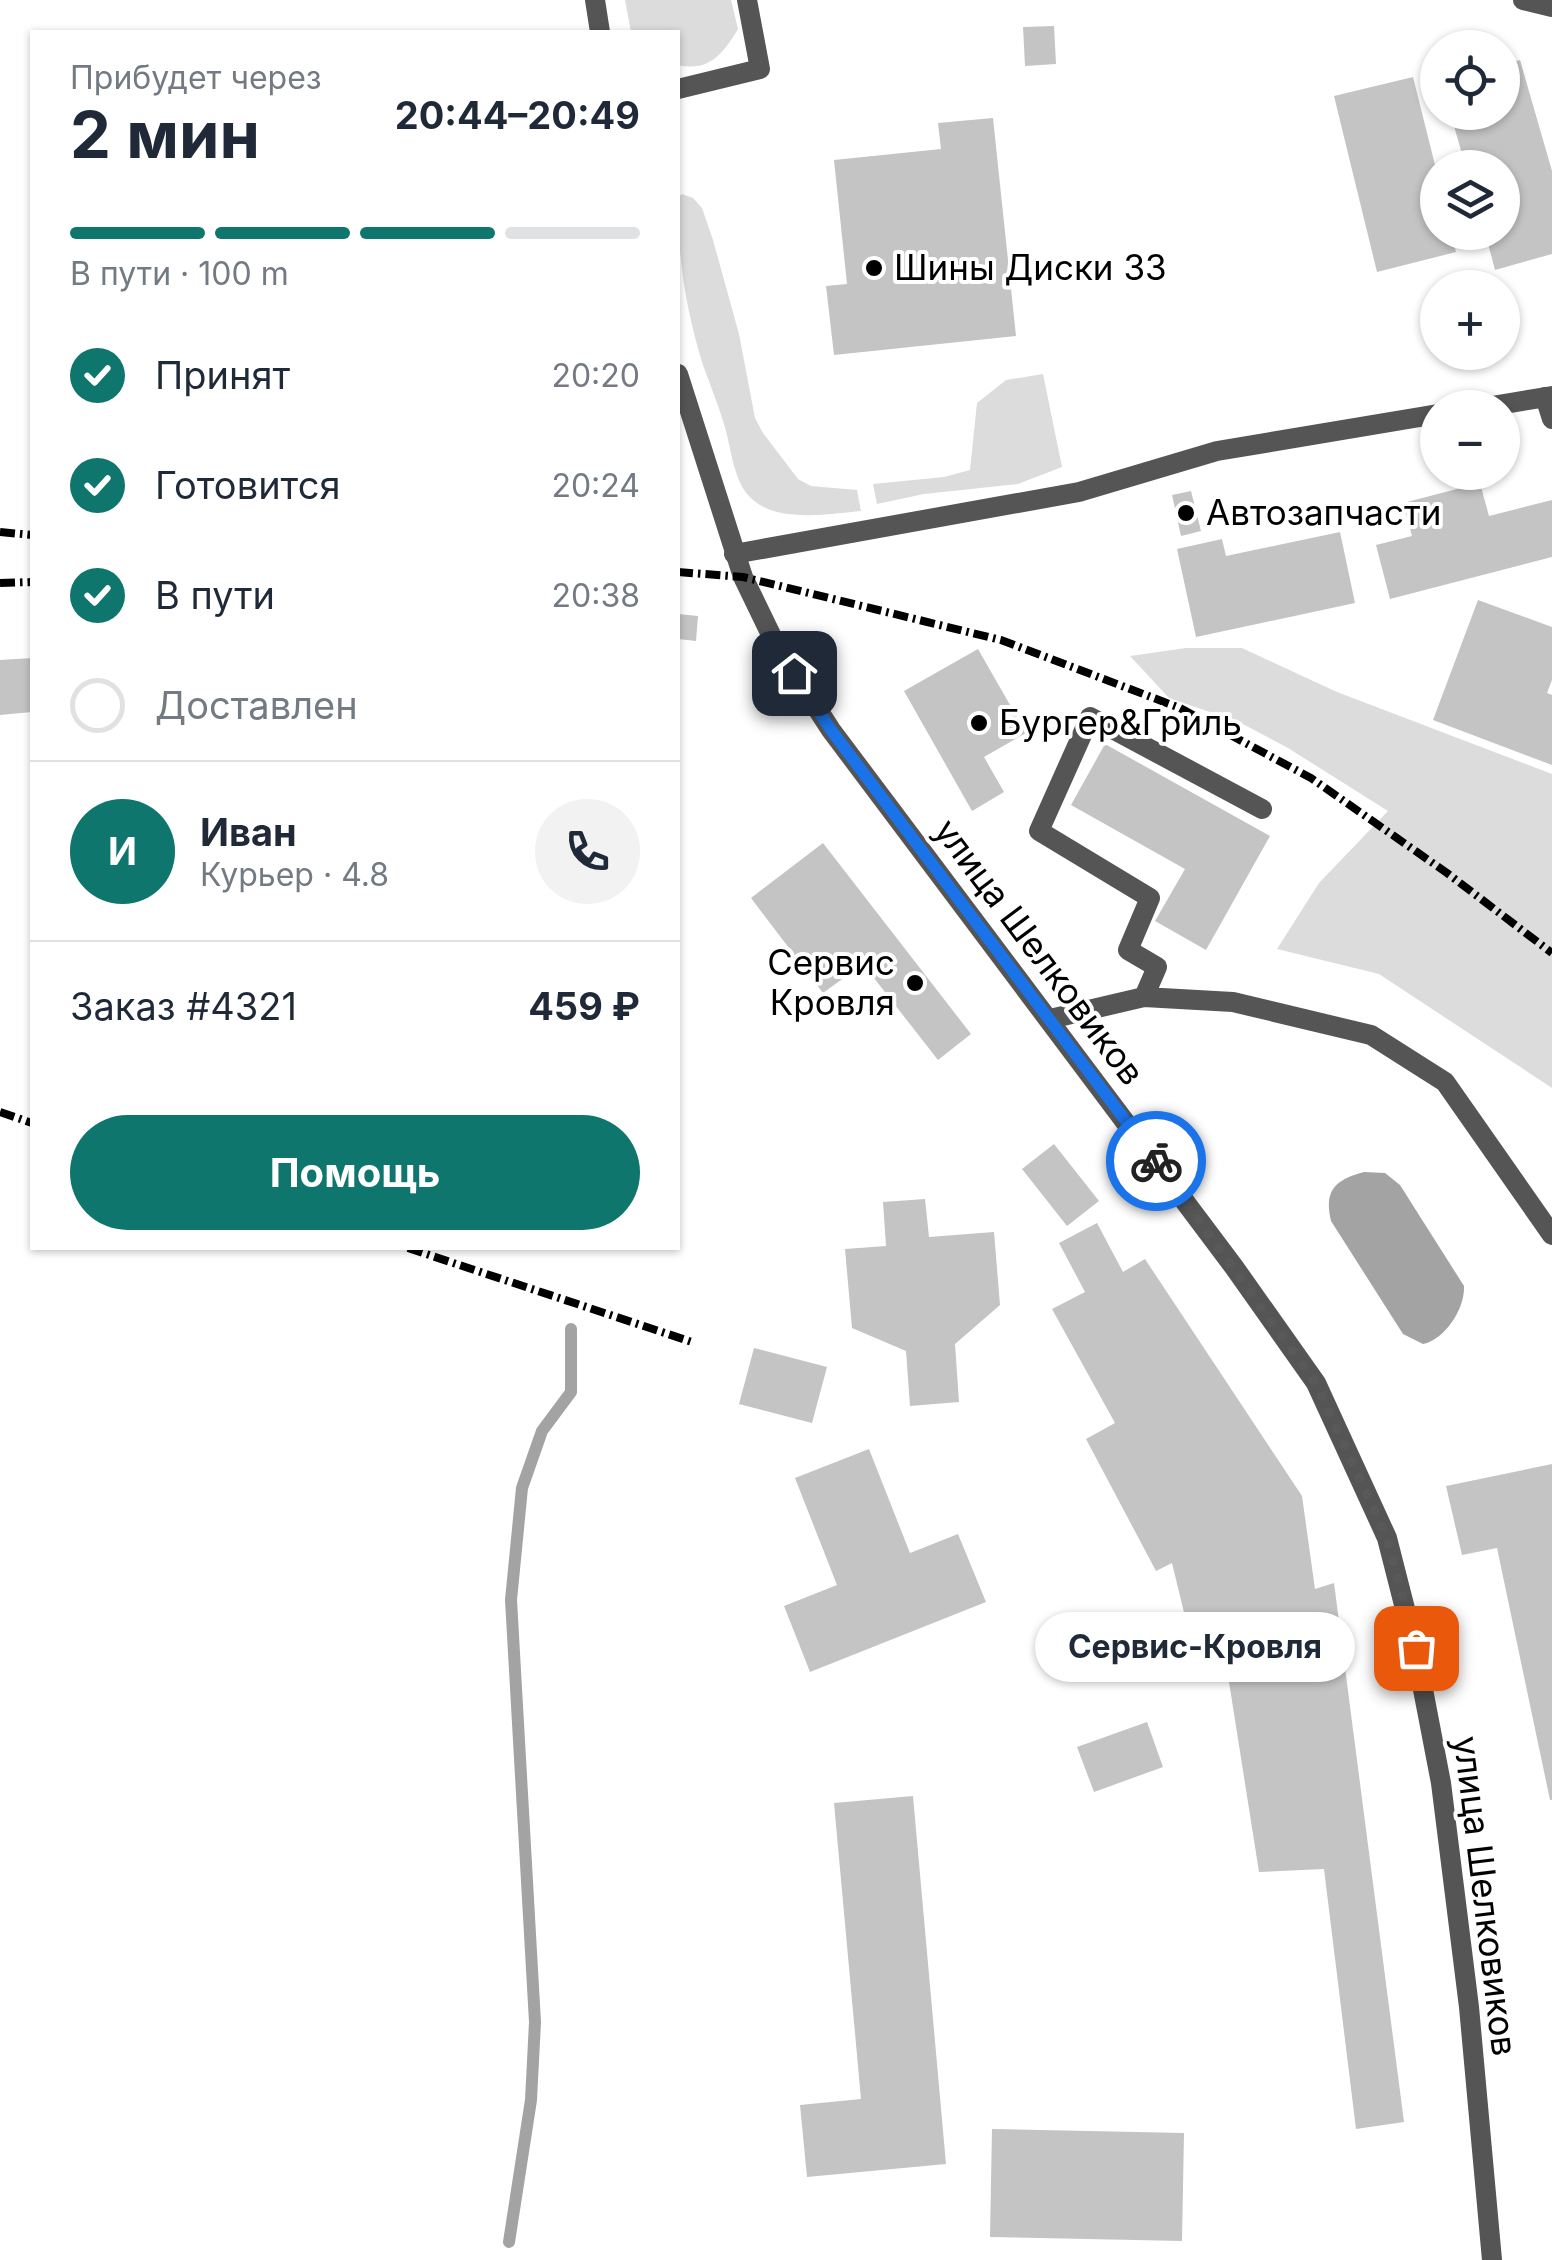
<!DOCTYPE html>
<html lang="ru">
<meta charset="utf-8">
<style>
body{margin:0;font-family:Inter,sans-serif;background:#f2f2f3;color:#1f2937;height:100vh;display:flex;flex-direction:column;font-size:38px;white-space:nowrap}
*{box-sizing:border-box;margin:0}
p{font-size:32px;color:#747a83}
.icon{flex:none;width:55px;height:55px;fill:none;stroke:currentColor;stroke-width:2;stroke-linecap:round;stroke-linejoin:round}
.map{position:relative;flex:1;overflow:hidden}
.sheet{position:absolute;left:30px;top:30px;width:650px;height:1220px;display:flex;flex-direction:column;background:#fff;border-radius:0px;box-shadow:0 2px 8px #0004}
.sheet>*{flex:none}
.controls{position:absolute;left:1420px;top:30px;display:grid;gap:20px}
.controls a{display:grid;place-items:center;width:100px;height:100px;border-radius:50%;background:#fff;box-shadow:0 2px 8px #0004;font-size:50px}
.pin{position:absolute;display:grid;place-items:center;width:85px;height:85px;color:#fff;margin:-42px;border-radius:20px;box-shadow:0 5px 15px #0006}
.courier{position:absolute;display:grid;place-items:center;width:100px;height:100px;margin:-50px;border:8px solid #1a73e8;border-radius:50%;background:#fff;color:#222;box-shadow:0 2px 12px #0007}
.bubble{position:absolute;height:70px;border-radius:35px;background:#fff;box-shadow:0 2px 8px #0004;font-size:32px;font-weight:700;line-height:70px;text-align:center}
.summary em{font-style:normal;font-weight:700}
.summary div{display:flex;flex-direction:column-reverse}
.summary{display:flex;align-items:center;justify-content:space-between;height:170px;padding:0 40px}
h1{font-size:65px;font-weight:700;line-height:75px}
.bar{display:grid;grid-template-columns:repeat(4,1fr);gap:15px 10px;align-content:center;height:120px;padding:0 40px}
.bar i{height:12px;border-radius:8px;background:#e0e1e3}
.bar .selected{background:#0f766e}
.bar p{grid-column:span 4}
.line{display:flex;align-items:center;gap:25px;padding:0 40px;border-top:2px solid #e0e1e3}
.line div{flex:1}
.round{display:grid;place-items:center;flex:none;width:105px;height:105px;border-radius:52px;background:#f2f2f3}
ol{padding:0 40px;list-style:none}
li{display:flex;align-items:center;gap:30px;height:110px}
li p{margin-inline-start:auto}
li .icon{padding:10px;border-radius:50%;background:#0f766e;color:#fff;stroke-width:4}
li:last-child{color:#747a83}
li i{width:55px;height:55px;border:5px solid #e0e1e3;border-radius:50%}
.button{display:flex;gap:20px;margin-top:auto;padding:20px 40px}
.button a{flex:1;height:115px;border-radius:60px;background:#0f766e;color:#fff;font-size:40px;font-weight:700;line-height:115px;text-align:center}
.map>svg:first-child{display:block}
</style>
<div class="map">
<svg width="1552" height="2260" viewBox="0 0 1552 2260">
<rect width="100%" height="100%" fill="#fff"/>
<path fill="#dcdcdc" d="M625,0H731L738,29C723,54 709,72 678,65V32H631Z
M682,194L693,198L702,208L713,240L739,334L755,418L763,433L798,479L811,486L857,490L861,511C829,514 774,524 749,496C733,479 731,446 724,424C718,404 710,385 703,365C686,311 677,254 678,197Z
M1043,374L1062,467L1018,484L924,494L877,504L873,484L944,477L970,470L977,403L1006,380Z
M1186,648H1242L1337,692L1552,774V1088L1379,974L1277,949L1319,883L1388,811L1288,748L1239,722L1169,698L1130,656Z"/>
<path fill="#a3a3a3" d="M1364,1172L1385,1173L1400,1185L1464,1286C1465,1309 1445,1339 1423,1344L1403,1334L1331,1221C1324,1191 1334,1180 1364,1172Z"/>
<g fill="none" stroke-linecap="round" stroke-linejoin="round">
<path stroke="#a3a3a3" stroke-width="12" d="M509,2242L531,2100L535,2022L511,1600L522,1488L542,1431L571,1392V1329"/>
</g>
<path fill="#c4c4c4" d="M1054,26L1056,64L1025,66L1023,27Z
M1520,60L1552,171V254L1495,270L1485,232H1502V168H1466L1450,112H1502V65Z
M1413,77L1438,177V232H1451L1456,252L1377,272L1334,96Z
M993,118L1016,336L834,355L826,286L847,284L834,160L941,149L938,123Z
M1480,483L1489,516L1552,500V557L1390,599L1376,545L1412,536L1403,503Z
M1191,491L1201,531L1181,536L1172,495Z
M1340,532L1355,603L1196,637L1177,549L1222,539L1226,556Z
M1478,600L1552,627V680L1547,693L1552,695V765L1433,720Z
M678,614L698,616L696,641L678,639Z
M978,649L1026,733L984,757L1004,792L972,811L904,691Z
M32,658V712L0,715V660Z
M1105,744L1270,836L1206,950L1155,921L1185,869L1071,805Z
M823,843L971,1034L938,1060L863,964L823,993L751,898Z
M1054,1144L1099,1201L1067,1226L1022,1169Z
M925,1199L929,1237L994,1232L1000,1305L955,1344L959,1402L910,1406L906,1351L852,1328L845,1249L886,1246L883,1202Z
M1097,1223L1123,1272L1145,1259L1302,1496L1315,1589L1334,1583L1404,2122L1356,2129L1324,1869L1259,1872L1220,1625L1189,1633L1172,1563L1156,1571L1086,1439L1115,1423L1052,1309L1085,1292L1059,1243Z
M754,1348L827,1367L812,1423L739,1404Z
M869,1449L910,1553L958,1534L986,1602L810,1672L784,1606L837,1585L795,1478Z
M1552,1464V1800H1550L1497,1548L1462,1555L1446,1486Z
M1147,1722L1163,1767L1094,1792L1077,1747Z
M913,1796L946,2164L807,2177L800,2105L861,2099L834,1803Z
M992,2129L1184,2133L1182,2241L990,2237Z"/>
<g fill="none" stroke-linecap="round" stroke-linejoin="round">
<path stroke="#555" stroke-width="20" d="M1523,0L1552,7
M678,89L760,69L747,0
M1545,397L1552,419
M1144,997L1157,967L1128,950L1150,898L1039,831L1090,717L1262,809
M1050,1019L1144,997L1233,1002L1371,1035L1445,1082L1552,1235"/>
<path stroke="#555" stroke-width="20" d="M1480,408L1552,396
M734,554L1079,492L1217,451L1438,414"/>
<path stroke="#555" stroke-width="20" d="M595,0L600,32
M678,374L743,577L776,645L831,730L1234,1267L1316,1383L1387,1538L1415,1648L1441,1783L1469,2007L1492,2260"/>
<path stroke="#000" stroke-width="8" stroke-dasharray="15 5 2.5 5" stroke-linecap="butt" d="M0,532L32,535
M678,572L743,577L1001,640L1180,708L1311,778L1447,873L1552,953
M0,583L32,582
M0,1112L32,1123
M408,1248L695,1343"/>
</g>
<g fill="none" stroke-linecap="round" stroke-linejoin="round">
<path stroke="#595959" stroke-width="10" stroke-dasharray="0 18" d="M1156,1161L1316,1384L1387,1538L1416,1648"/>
<path stroke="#1a73e8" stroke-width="12" d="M794,673L831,730L1156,1161"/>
</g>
<g fill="#000" stroke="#fff" stroke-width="4">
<circle cx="874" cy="268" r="10"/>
<circle cx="1186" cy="513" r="10"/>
<circle cx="979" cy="723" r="10"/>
<circle cx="915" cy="983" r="10"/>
</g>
<g text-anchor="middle" stroke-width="8" stroke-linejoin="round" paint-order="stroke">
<g font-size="35" fill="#000" stroke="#fff" text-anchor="start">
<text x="894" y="280">Шины Диски 33</text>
<text x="1206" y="525">Автозапчасти</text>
<text x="999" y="735">Бургер&amp;Гриль</text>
<text x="895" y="975" text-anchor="end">Сервис<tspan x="895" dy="40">Кровля</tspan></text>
</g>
<g font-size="35" fill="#000" stroke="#fff">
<text transform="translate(1039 952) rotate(53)" y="12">улица Шелковиков</text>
<text transform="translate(1485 1896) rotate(83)" y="12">улица Шелковиков</text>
</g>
</g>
</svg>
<div class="controls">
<a><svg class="icon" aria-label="locate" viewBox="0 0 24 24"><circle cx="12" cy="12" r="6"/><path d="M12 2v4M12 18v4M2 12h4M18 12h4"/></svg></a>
<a><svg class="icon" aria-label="layers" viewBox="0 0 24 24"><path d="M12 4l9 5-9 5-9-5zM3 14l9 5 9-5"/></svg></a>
<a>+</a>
<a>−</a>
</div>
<div class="pin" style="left:1416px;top:1648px;background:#ea580c"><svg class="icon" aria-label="bag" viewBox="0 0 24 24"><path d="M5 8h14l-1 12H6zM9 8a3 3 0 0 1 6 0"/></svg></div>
<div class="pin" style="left:794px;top:673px;background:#1f2937"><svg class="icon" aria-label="home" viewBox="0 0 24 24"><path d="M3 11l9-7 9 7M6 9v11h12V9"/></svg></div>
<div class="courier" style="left:1156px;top:1161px"><svg class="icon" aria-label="bike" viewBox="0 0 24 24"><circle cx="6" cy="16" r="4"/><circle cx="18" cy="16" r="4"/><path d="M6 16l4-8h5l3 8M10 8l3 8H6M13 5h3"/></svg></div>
<div class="bubble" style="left:1035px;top:1612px;width:320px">Сервис-Кровля</div>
<section class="sheet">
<div class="summary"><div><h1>2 мин</h1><p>Прибудет через</p></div><em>20:44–20:49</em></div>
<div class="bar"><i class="selected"></i><i class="selected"></i><i class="selected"></i><i></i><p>В пути · 100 m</p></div>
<ol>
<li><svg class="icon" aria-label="check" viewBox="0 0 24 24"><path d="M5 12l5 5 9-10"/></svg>Принят<p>20:20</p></li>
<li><svg class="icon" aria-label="check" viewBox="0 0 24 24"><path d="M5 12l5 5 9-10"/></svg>Готовится<p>20:24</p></li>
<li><svg class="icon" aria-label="check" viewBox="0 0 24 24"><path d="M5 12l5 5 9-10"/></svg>В пути<p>20:38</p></li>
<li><i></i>Доставлен</li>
</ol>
<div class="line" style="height:180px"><b class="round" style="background:#0f766e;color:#fff">И</b><div><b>Иван</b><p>Курьер · 4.8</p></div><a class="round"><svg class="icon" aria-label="phone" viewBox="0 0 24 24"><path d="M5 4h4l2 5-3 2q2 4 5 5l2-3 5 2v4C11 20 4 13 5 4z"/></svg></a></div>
<div class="line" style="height:130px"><div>Заказ #4321</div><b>459 ₽</b></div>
<div class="button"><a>Помощь</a></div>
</section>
</div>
